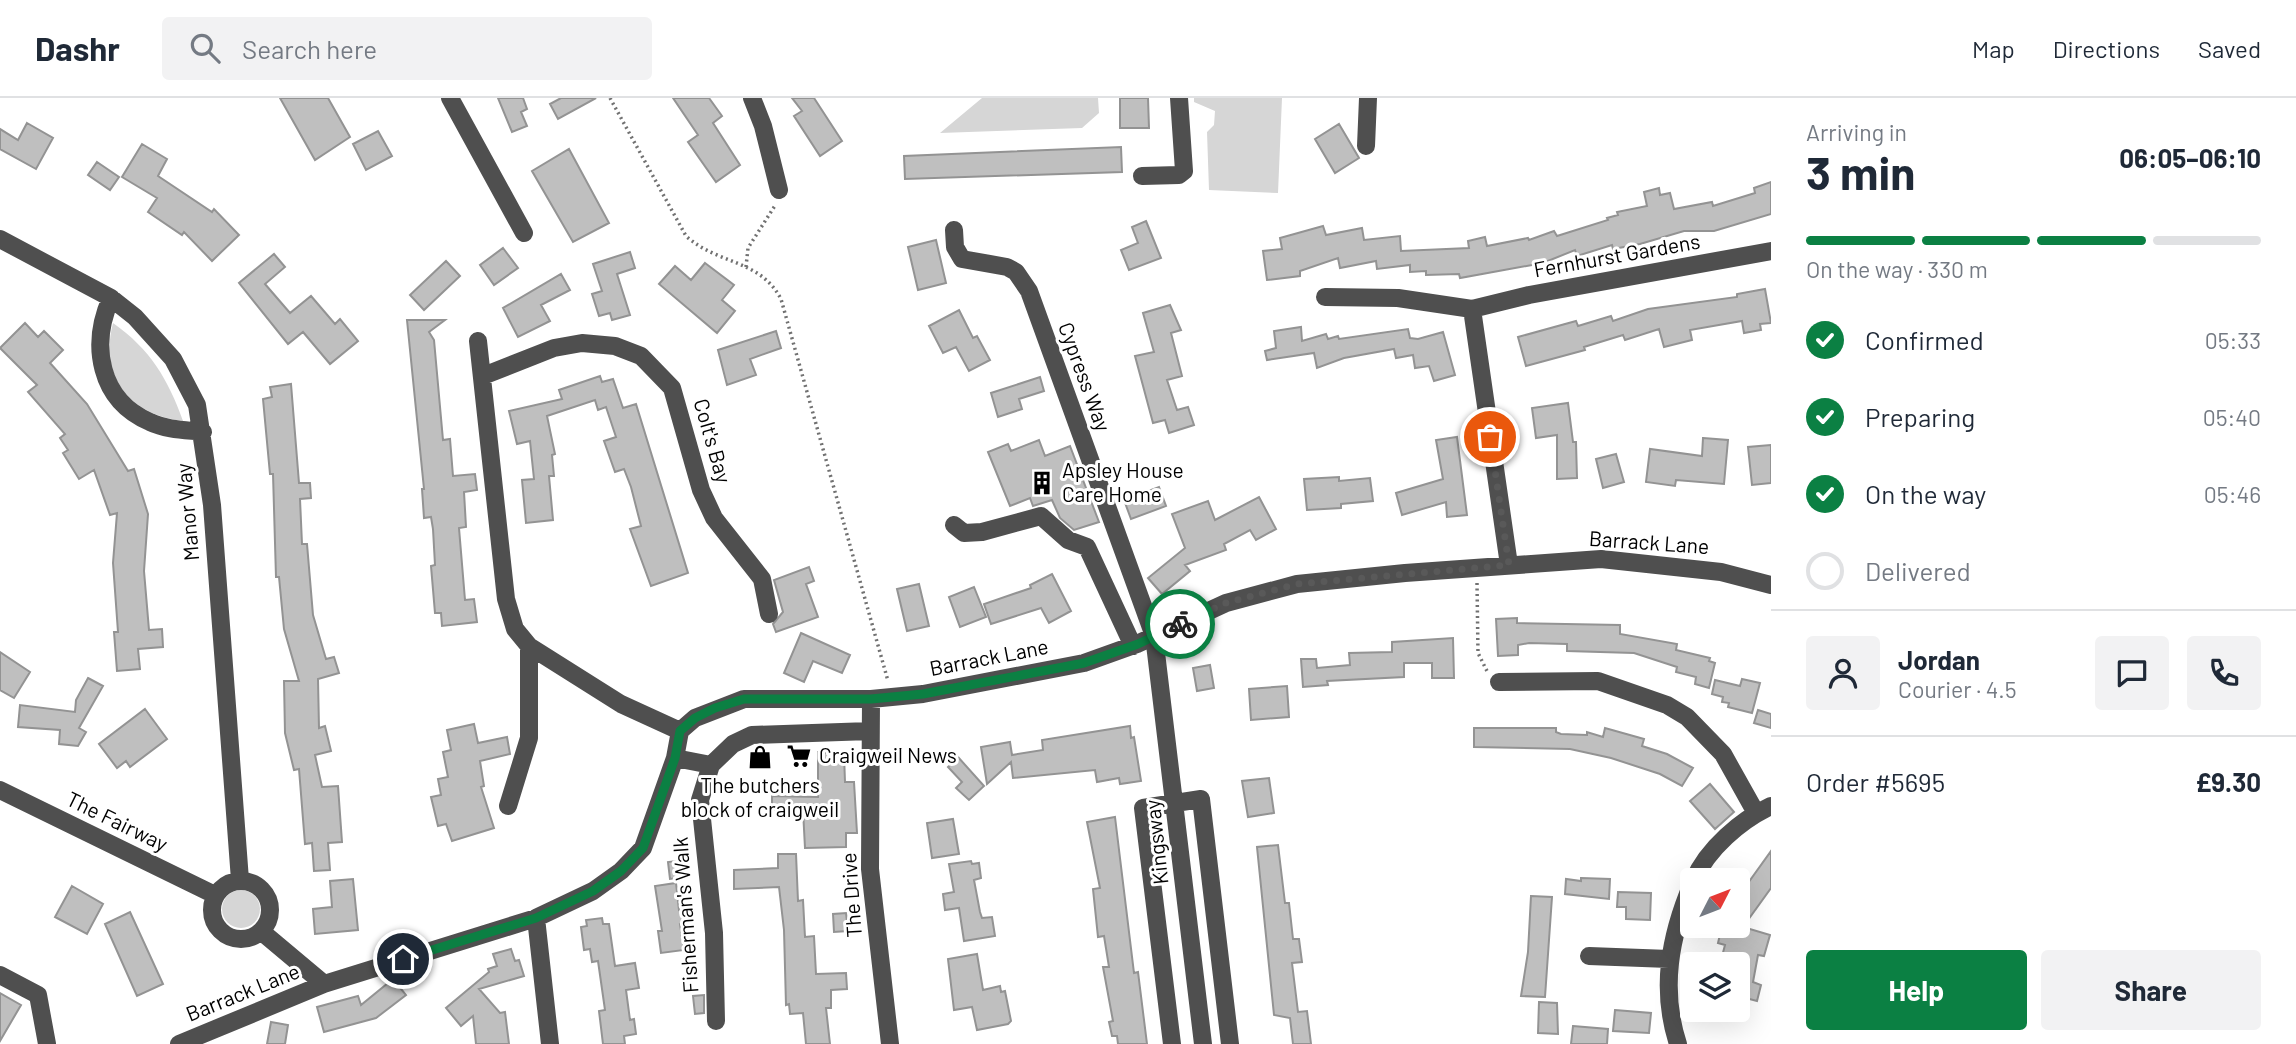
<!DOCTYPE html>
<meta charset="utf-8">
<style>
body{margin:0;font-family:Barlow,sans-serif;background:#f2f2f3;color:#1f2937;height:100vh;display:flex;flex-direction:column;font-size:26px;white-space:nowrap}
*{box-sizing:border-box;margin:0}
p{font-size:23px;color:#747a83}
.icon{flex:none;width:38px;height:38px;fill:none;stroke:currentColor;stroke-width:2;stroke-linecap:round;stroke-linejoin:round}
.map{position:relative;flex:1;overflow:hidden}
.side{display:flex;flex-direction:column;background:#fff;width:525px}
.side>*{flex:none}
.needle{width:46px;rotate:48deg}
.controls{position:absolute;left:1680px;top:770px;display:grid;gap:14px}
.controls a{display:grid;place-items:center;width:70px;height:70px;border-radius:7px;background:#fff;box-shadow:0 7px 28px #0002;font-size:35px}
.pin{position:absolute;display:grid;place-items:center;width:60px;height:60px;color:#fff;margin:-30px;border:4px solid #fff;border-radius:50%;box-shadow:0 2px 7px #0007}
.courier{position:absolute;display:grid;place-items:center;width:70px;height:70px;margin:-35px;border:5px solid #0b8043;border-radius:50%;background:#fff;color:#222;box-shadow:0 2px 9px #0007}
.headline em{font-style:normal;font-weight:700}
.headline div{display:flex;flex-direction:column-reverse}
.headline{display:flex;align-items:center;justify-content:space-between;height:119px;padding:0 35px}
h1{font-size:46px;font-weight:700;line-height:52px}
.bar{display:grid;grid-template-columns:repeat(4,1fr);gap:10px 7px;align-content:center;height:84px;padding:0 35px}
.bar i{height:9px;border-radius:5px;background:#e0e1e3}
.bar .current{background:#0b8043}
.bar p{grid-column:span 4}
.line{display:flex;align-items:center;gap:18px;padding:0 35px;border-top:2px solid #e0e1e3}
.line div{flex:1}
.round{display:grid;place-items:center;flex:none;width:74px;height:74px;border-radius:7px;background:#f2f2f3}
ol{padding:0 35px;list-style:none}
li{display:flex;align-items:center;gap:21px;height:77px}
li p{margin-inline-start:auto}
li .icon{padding:7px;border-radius:50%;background:#0b8043;color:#fff;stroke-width:4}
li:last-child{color:#747a83}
li i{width:38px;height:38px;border:4px solid #e0e1e3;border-radius:50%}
.button{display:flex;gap:14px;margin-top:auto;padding:14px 35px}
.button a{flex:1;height:80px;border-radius:7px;background:#0b8043;color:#fff;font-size:28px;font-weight:700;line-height:80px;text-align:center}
.button a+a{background:#f2f2f3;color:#1f2937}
header{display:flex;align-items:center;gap:42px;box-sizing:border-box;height:98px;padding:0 35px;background:#fff;border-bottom:2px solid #e0e1e3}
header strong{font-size:33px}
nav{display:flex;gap:38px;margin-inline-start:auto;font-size:24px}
.search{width:490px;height:63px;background:#f2f2f3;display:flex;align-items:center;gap:18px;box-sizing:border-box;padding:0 24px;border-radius:7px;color:#747a83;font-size:26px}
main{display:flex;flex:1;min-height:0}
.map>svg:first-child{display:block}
</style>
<header>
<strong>Dashr</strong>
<div class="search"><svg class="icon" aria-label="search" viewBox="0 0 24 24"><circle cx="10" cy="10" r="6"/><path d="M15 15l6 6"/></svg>Search here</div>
<nav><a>Map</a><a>Directions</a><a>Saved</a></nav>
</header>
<main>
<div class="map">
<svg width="1771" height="946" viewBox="0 0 1771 946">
<rect width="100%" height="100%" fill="#fff"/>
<path fill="#d6d6d6" d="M982,0H1098L1099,15L1082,30L940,35Z
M1194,0H1282L1278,95L1209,92L1207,34L1214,27L1215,13L1194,4Z
M113,225C150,251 168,281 183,323C129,317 99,278 113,225Z
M222 811a19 19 0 1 1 38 0a19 19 0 1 1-38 0Z"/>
<path fill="#bfbfbf" stroke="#939393" stroke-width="2" d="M280,0H328L350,39L315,62Z
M498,0H523L527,11L521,14L527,28L512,34Z
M561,0H596L558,21L550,6Z
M673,0H709L722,18L713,25L740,67L716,84L688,44L698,37Z
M792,0H814L842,43L820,58L794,18L802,13Z
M1120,0H1148L1149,30H1120Z
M27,25L53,40L36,71L0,51V31L18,42Z
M1339,26L1359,60L1335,75L1315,41Z
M378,33L392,58L366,72L353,46Z
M142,46L167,61L158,78L212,114L214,111L239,137L212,163L184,134L182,137L148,114L157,100L122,79Z
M1121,49L1122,74L905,81L904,58Z
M569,51L609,125L573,144L532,73Z
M97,64L119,79L110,92L88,77Z
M1771,84V116L1714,133H1684L1640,146L1613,151L1612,147L1577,158L1575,152L1543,165L1460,180L1459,176L1426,177V173L1410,174V167L1377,171L1376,163L1340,170L1338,160L1300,173V178L1267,182L1263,153L1282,151L1280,140L1323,128L1326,137L1362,130L1364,142L1400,138L1401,153L1469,150L1468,143L1485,139L1487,148L1528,140L1529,142L1554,133L1557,138L1608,122L1607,120L1618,117L1617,114L1647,108L1644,94L1659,90L1660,97L1670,95L1674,111L1712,104L1713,108L1755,95L1754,90Z
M1146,123L1161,160L1129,172L1121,152L1138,145L1132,129Z
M936,142L946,185L918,192L908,149Z
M503,150L518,170L494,187L480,167Z
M630,154L635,170L617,176L630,217L612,222L610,215L599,218L592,196L602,193L593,166Z
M274,156L285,169L265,186L290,215L311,198L335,226L340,221L358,243L330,266L303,234L288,246L239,185Z
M446,163L460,178L424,212L410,197Z
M705,165L734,187L722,202L735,213L717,235L659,186L675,168L691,182Z
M561,176L570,192L541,207L550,223L518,239L503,210Z
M1765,191L1771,225L1760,226L1761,232L1744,235L1742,223L1690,232L1692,242L1664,249L1659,231L1625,242L1623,237L1584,249L1585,252L1526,268L1518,239L1576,223L1578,228L1611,218L1613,223L1648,211L1737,199V196Z
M1170,207L1181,232L1171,235L1182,278L1167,282L1177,312L1188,309L1194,327L1169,335L1165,322L1153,325L1135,258L1154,254L1143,215Z
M959,212L973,240L977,238L990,262L969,273L956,249L943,255L929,228Z
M407,222H445L429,234L434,242L443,342L450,341L453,378L475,376L477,392L464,394L466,429L459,430L465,502L474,501L477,524L442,528L441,515H435L431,468L435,467L433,431L431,419L424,420L422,391H424Z
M25,225L38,239L44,233L63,252L50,265L87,306L128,373L134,371L148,416L144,473L149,532L162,531L163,549L138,551L140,571L117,573L114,534H118L113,465L117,415L110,417L94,372L79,381L63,355L68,352L60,340L65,336L28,294L37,287L0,250Z
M1301,229L1302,243L1326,236L1328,241L1338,238L1339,241L1408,231L1410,240L1418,241L1443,234L1455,277L1434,283L1429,268L1415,270L1413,257L1396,260L1394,251L1344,260L1317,270L1314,255L1267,262L1265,253L1276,250L1274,233Z
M776,233L781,250L750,261L756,277L727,287L718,252Z
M600,278L602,284L613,281L623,310L636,306L688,475L651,488L630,431L641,428L631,389L624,371L615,374L604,343L616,339L606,309L598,312L595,302L547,318L555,356L552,357L554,378H549L553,422L526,425L522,382L534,381L530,343L517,346L509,313L562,301L559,292Z
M1040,279L1044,293L1019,301L1022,311L998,319L991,295Z
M291,286L299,385H310L311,400L300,401L302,446H307L313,517L326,561L334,559L339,575L318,581L319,630L325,628L331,653L315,657L322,689L338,688L342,744L328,745L330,772L314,773L312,745L305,746L299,671L294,672L285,635L284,583H299L284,531L279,479H276L273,376H270L263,301L272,299L270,289Z
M1568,305L1573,344H1576L1577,380L1557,381V337L1536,340L1532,310Z
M1457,339L1467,417L1447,419L1446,404L1402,417L1396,395L1443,381L1436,342Z
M1703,340L1728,342L1724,386L1676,382L1675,388L1646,384L1650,351L1702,358Z
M1039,342L1045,358L1070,348L1099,424L1074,432L1060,420L1052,402L1033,408L1030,400L1010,408L988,354L1008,346L1011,353Z
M1771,347V385L1752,387L1748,349Z
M1616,356L1624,384L1603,390L1596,361Z
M1339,379V383L1370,380L1373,403L1341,406V410L1307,412L1304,381Z
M1159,389L1166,408L1131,421L1124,402Z
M1259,399L1276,431L1256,442L1250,432L1224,446L1226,452L1185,467L1190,473L1162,496L1148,480L1185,450L1172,416L1208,403L1215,422Z
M809,469L814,483L806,486L818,519L776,534L773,526L783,514L774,482Z
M1052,476L1071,513L1049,525L1041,510L991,526L984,506L1031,490L1030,487Z
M919,486L929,528L907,533L897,491Z
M974,489L986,519L960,529L949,499Z
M1517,520V525L1620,527V536L1677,546L1676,552L1710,560L1709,563L1715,565L1709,590L1695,586L1696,579L1676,574L1677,569L1634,555L1567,553V546L1529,545L1518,547V557L1498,558L1496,521Z
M801,535L850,557L842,575L813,563L804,584L784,575Z
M1453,540L1454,580H1432V565H1404V579L1327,583L1328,587L1303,589L1301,561H1316L1317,570L1350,567L1349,555L1392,554V544Z
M0,554L30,574L14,600L0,592Z
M1210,567L1214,590L1197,593L1193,570Z
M88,580L103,588L79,630L86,634L78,648L59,646L60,632L18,629L20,607L75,614L76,602Z
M1742,581L1760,585L1752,615L1728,609L1729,605L1722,604L1723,599L1712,596L1715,582L1740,588Z
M1287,588L1289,619L1251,622L1249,591Z
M145,611L167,641L130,669L126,663L117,670L99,646Z
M1758,612L1771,616V630L1754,625Z
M474,626L478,645L507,639L510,656L480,663L484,688L481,689L494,730L452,743L446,726L438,728L431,699L441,697L438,681L448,679L443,654L451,652L447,632Z
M1130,628L1131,640L1134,639L1141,683L1120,686L1119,680L1097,684L1095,672L1013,680L1011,664L987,686L981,649L1010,644L1012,657L1043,652L1042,642Z
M1474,630H1556V634L1561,636L1587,637V634L1603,639L1605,630L1644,641L1642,648L1667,656L1693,670L1682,688L1660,676L1611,660L1570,651L1474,649Z
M818,654L844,656L845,684H854L857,735H846V749L805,750L803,712H772V698L818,699Z
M958,659L984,688L969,702L956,690L962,684L948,669Z
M1269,680L1274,715L1248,719L1242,683Z
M1710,686L1734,714L1715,731L1690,703Z
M1115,719L1134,875L1138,874L1147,946H1118L1117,938H1112L1109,924L1113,923L1103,869H1109L1104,838L1098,839L1093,791L1100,790L1087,724Z
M953,721L959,756L932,760L927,725Z
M1278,747L1285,805H1289L1293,841H1299L1302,864L1292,865L1298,914L1307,913L1311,946H1293L1290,920L1274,917L1257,749Z
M1771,753V790L1743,829L1770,837L1764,858L1758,857L1753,884L1761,887L1757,903L1738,898V866H1720L1725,847L1718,845L1722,828H1738V799Z
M778,756H796L798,803L803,802L805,839L814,838L816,876L846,875L847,891L831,892V910H826L830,946H806L803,915L790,916L789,906L786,907L784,832L779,789L734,791V772L778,770Z
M684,762L687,779L670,781L668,764Z
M971,763L972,766L979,765L981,780L974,782L980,814L982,820L992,819L995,838L964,843L959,810L945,812L943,796L954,794L949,766Z
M1581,780L1610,781L1609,801L1565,796L1566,781L1581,783Z
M353,781L358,832L315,836L313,811L332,809L330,783Z
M676,785L679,812L684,811L686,825L680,826L684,852L661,855L658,833H662L655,788Z
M72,788L103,806L87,836L55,819Z
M1618,794L1651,795L1650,822L1626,821V809H1617Z
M1531,798L1552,799L1545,899L1521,898L1528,854Z
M130,814L163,886L137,898L105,826Z
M846,815L848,833L834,834L833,816Z
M602,820L603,826H609L615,868L635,865L639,890L626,892L630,922L634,921L636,936L624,938L625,946H603L599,913L605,912L598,863L592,864L590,851L584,852L581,829L587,828L586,822Z
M511,851L515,863L519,862L524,878L479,891L500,915L505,914L509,946H476L473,918L461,928L446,910L489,874L488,871L497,868L493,856Z
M977,856L983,892L1000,888L1001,894L1005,893L1011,923L1008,926L977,932L972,909L954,912L948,861Z
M393,881L406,897L376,920L324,934L317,909L358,898L361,907Z
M0,895L21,907L0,943Z
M704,897V915L695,916L693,898Z
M1539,904L1557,905L1558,936L1538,935Z
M1615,912L1651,915L1649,935L1613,933Z
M271,924L288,927L285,946H267Z
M1573,928L1608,931L1607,946H1571Z"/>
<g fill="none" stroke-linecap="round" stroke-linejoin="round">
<path stroke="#717171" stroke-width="3.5" stroke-dasharray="2 3.5" stroke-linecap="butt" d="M610,0L686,138C718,167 760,161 781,201L888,583
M746,169L748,150L776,106
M1477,485L1478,555L1487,573"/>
<path stroke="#4f4f4f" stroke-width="18" d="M450,0L524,135
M752,0L763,28L779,92
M1366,48L1368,0
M1142,78L1179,77L1184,73L1179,0
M954,132L955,149L962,161L1007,169L1016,174L1029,193L1154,538L1203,946
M0,141L111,200L135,219L173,261L197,307L212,407L240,782
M1325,199L1398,200L1472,211L1529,197L1771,153
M111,200C90,247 99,302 150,324C167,332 186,332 203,334
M1472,211L1509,467
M478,243L506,501L515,531L529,548L621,606L680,633
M483,278L554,250L582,245L615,248L641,258L672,290L701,392L714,420L762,481L769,516
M954,427L964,435L982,434L1041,418L1068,442L1087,449L1133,548
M1499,584L1598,583L1667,607L1687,619L1723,656L1756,715
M871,601L870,771L890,946
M675,660L711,667L733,646L752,637L870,633
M711,667L700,702L714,835L716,923
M0,692L215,797
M508,708L529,640V548
M1694,782C1707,751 1741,722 1771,708
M212 812a29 29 0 1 1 58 0a29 29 0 1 1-58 0Z
M536,820L550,946
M262,834L324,886
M1589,858L1669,861
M0,877L38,897L47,946
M179,946L324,886L536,820L593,793L621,773L643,750L675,660L680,633L695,620L744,601H871L923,596L1084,565L1137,546L1226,505L1297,486L1405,475L1601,461L1721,474L1771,487
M1172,946L1143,710L1201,701L1230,946
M1678,946C1660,891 1670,838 1692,786"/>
</g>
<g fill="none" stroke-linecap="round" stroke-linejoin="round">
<path stroke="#595959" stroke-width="7" stroke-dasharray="0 12.6" d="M1180,526L1226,505L1297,486L1509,467L1490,339"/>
<path stroke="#0b8043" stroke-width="9" d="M403,861L536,820L593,793L621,773L643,750L675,660L680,633L695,620L715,610L744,601H871L923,596L1084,565L1138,546L1180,526"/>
</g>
<defs>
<g id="building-bare" transform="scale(1.89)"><path d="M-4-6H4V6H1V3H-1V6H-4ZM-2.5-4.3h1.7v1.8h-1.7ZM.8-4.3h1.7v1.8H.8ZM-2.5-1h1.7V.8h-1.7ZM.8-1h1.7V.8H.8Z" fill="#000" stroke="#fff" stroke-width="2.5" paint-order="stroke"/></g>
<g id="supermarket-bare" transform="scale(1.89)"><path d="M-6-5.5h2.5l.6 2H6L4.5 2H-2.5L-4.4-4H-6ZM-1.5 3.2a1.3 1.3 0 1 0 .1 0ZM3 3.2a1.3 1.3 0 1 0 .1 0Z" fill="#000" stroke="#fff" stroke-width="2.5" paint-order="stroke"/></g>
<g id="shop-bare" transform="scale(1.89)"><path d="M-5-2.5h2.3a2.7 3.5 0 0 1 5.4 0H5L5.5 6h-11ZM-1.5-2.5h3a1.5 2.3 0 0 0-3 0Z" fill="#000" stroke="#fff" stroke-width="2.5" paint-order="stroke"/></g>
</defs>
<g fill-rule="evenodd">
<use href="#building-bare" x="1042" y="385"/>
<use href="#supermarket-bare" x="799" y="658"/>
<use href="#shop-bare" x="760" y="659"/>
</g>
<g text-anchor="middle" stroke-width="6" stroke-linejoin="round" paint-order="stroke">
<g font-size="21" fill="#000" stroke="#fff">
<text transform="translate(1617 158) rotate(-10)" y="7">Fernhurst Gardens</text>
<text transform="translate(1084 279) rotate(70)" y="7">Cypress Way</text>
<text transform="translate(712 343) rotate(74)" y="7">Colt's Bay</text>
<text transform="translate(188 414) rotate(-95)" y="7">Manor Way</text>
<text transform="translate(1649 445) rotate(4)" y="7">Barrack Lane</text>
<text transform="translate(989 560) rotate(-11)" y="7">Barrack Lane</text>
<text transform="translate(117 724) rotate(26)" y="7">The Fairway</text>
<text transform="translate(1157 744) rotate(-96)" y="7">Kingsway</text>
<text transform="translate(852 797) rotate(-94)" y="7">The Drive</text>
<text transform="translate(686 817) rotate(-94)" y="7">Fisherman's Walk</text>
<text transform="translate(243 895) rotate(-22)" y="7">Barrack Lane</text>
</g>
<g font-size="21" fill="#000" stroke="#fff" text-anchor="start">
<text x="1062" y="380">Apsley House<tspan x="1062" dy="24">Care Home</tspan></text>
<text x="819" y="665">Craigweil News</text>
<text x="760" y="695" text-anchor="middle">The butchers<tspan x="760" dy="24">block of craigweil</tspan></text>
</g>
</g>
</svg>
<div class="controls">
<a><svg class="needle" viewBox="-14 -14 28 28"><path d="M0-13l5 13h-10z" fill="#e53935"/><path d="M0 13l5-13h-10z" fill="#747a83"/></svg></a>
<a><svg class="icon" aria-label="layers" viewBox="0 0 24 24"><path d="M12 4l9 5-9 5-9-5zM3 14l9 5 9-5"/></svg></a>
</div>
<div class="pin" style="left:1490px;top:339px;background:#ea580c"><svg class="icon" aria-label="bag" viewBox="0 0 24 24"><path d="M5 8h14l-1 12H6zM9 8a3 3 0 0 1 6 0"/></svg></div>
<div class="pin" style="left:403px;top:861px;background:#1f2937"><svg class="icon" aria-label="home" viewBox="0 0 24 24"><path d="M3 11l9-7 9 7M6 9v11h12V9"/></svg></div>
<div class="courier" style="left:1180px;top:526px"><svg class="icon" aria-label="bike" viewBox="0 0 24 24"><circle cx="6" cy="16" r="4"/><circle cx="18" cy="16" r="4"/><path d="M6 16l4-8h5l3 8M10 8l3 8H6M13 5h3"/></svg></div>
</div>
<section class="side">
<div class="headline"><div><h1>3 min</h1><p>Arriving in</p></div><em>06:05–06:10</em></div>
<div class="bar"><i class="current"></i><i class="current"></i><i class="current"></i><i></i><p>On the way · 330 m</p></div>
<ol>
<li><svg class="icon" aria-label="check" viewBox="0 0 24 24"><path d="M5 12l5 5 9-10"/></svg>Confirmed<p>05:33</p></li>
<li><svg class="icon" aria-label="check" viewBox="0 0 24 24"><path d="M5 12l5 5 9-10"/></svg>Preparing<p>05:40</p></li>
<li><svg class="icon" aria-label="check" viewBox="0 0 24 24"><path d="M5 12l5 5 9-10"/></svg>On the way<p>05:46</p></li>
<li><i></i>Delivered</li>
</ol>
<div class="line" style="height:126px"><a class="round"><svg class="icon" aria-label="person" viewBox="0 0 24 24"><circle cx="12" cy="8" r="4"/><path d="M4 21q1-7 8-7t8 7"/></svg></a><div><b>Jordan</b><p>Courier · 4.5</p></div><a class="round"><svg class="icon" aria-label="chat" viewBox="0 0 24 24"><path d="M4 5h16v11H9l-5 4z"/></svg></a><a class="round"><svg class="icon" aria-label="phone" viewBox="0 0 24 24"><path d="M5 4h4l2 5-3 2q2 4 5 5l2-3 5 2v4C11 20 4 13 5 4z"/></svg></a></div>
<div class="line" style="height:91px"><div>Order #5695</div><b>£9.30</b></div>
<div class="button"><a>Help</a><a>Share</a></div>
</section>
</main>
